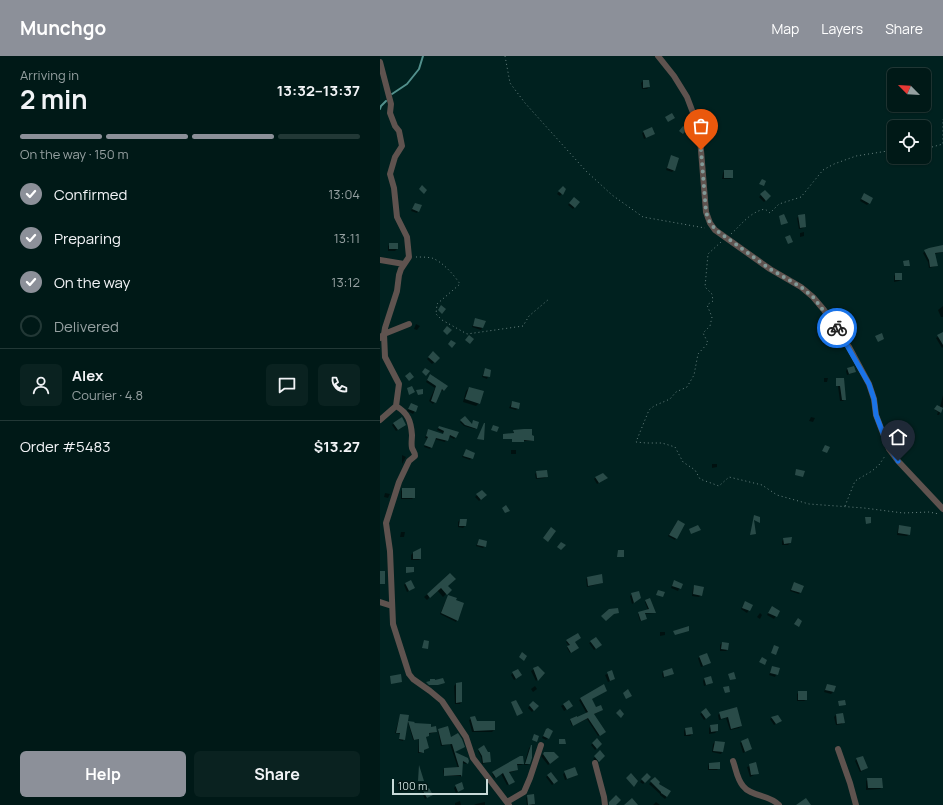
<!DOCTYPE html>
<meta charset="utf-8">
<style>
body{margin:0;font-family:Manrope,sans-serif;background:#0a2220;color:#f1f3f6;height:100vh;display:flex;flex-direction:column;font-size:15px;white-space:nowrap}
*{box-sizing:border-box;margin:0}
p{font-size:13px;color:#95a0a1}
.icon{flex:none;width:22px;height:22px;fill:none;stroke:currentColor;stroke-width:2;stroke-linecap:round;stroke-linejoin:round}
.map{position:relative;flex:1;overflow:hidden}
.side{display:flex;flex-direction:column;background:#001917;width:380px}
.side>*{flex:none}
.needle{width:26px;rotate:294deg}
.fabs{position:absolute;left:507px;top:12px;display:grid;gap:8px}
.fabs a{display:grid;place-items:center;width:44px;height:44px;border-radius:6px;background:#001917;box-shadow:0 1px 3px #0004,0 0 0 1px #223836;font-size:20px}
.scale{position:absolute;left:12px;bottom:10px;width:96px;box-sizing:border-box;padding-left:4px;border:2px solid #c7dad8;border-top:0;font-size:11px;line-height:14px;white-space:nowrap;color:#c7dad8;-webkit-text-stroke:3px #001715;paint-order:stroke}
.pin{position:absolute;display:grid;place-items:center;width:34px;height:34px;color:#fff;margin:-41px -17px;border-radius:50% 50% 50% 0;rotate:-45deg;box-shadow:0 0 4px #0007}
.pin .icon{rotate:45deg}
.courier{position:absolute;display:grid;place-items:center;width:40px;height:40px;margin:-20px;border:3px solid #1a73e8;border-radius:50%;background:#fff;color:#222;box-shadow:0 1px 5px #0007}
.headline em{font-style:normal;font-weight:700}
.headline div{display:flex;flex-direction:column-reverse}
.headline{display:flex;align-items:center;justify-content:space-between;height:68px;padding:0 20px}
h1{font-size:26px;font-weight:700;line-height:30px}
.bar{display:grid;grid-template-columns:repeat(4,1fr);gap:6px 4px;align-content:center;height:48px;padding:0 20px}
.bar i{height:5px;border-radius:3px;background:#223836}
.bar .on{background:#8c9099}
.bar p{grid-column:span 4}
.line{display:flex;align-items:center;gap:10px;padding:0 20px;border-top:1px solid #223836}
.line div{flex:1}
.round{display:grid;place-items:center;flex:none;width:42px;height:42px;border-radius:6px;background:#0a2220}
ol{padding:0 20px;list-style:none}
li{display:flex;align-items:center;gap:12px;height:44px}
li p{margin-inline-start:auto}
li .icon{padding:4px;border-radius:50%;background:#8c9099;color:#fff;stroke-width:4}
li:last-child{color:#95a0a1}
li i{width:22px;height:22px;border:2px solid #223836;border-radius:50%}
.action{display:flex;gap:8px;margin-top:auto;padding:8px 20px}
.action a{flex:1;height:46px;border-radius:6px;background:#8c9099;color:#fff;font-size:16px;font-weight:700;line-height:46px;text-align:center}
.action a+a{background:#0a2220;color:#f1f3f6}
header{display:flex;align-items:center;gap:24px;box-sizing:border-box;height:56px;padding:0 20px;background:#8c9099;color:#fff}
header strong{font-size:19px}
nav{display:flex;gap:22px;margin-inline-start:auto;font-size:14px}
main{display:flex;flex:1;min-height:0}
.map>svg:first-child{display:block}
</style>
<header>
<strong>Munchgo</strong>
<nav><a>Map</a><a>Layers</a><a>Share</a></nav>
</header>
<main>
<section class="side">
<div class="headline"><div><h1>2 min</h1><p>Arriving in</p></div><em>13:32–13:37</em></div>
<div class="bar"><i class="on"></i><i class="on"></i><i class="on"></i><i></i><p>On the way · 150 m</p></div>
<ol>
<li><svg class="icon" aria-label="check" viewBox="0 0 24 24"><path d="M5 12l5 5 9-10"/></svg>Confirmed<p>13:04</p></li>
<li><svg class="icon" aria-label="check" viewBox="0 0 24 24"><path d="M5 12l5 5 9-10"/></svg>Preparing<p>13:11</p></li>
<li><svg class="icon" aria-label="check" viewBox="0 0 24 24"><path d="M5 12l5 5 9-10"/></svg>On the way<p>13:12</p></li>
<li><i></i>Delivered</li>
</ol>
<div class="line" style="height:72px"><a class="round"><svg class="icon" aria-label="person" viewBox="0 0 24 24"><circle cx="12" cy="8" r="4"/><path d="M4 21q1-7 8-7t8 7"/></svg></a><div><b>Alex</b><p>Courier · 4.8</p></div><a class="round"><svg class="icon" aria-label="chat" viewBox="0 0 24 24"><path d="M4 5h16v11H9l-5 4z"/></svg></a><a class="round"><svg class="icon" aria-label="phone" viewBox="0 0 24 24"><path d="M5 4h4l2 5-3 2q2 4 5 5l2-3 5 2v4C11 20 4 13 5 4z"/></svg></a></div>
<div class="line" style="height:52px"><div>Order #5483</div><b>$13.27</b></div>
<div class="action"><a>Help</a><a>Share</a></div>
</section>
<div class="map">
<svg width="563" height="749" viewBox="0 0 563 749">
<rect width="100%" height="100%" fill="#00211f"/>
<path fill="#0007" d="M263,25H269V31L267,33H262L261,27Z
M264,76L274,78L264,83L262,77Z
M292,100L294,114L292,116L286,114Z
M344,115L352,122L350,123H342L343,117Z
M183,131L185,133L180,140L177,138Z
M385,135L390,140L384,146L379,141Z
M484,138L489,147L487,149L480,145Z
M194,142L199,146L193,153L188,149Z
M35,148L38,155L37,157L31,155Z
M419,160L425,170L423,172L419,173L417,162Z
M424,176V180L420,181V177Z
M10,188L17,193L15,195H8V190Z
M563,190V196L554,198L556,210L549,212L548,206L543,197L549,193Z
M516,218L521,224L519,225L514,226V220Z
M563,250V261H561L558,254Z
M96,263L102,272L101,274L92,271Z
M36,268L40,270L37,274L34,273Z
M563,278V291L562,292L556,282Z
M53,297L58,302L52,308L47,303Z
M105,313L110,315L107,323L102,321Z
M467,313L475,316L467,319L466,315Z
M49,321L67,331L62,335L61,334L53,348L49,345L55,332L46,326Z
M444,322H448L447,326H444Z
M457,323H463L465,343L463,345H460Z
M89,332L99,347L96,350L83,346L86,335Z
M563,339V350L559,359H557L558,356L555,354L556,351H560Z
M132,346L138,352L136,354L129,352Z
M31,348L37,351L33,358L27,355Z
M85,361L92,369L94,365L96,372L95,373L84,370L80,366Z
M431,361L435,362L433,366L429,365Z
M13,368L23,371L16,375L12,369Z
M59,371L76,381L74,383L68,380L65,386L54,383L50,393L44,391L47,382H45L48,374L64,379L65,378L57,374Z
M134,375L153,380V385H143L142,386H132V383H123V379L133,378Z
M131,394H136V398H131Z
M86,395L94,398L90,404L82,401Z
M22,399L26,401L22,408Z
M332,408H337V411L332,412Z
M157,416L167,420L165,422L156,423L155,418Z
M216,421L225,423L217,428L214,423Z
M23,433L34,441L32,443H21V435Z
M102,435L106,439L99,445L95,441Z
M5,437L10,438L8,442L4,441Z
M80,464L85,470L83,472L78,471V466Z
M297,466L296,482L295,484L288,480Z
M519,470L529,478L527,480L517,479L518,472Z
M21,476H25L24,481H20Z
M404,483L410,487L408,489H402V485Z
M99,484L105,490L103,492L96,490Z
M33,497L40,503L39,504H31V499Z
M70,518L67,530L70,534L63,541L57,534L47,544L44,541Z
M208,522L222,527L207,531L206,523Z
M294,525L301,528L298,535L291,532Z
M26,527L32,533L27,536L24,529Z
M414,528L420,536L419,538L410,535Z
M315,530L321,539L319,541L312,540L313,532Z
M252,538L258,543L252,548L250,540Z
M68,540L77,564L76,566L60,558Z
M266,545L275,557L264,558L266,563L260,565L258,558L268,554L265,546Z
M365,546L372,549L367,557L361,553Z
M392,551L399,555L394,563L387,559Z
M380,557L382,559L380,563L377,561Z
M280,576H285V579L280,580Z
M197,578L194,586L196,593L190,597L187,592L189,590L186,586Z
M211,586L219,590L214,594L209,587Z
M342,587L347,594L346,595H340V589Z
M320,601L328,608L321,611L318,602Z
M158,611L164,617L156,625L151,615Z
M393,611L399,613L395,621L389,619Z
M231,616L234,623L228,626L225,619Z
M283,616L292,617L283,622L282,618Z
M133,617L139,621L134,624L131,619Z
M324,623L331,627L324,630L323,625Z
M76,628L81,646L80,648H75L74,630Z
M447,629L453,636L451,638L444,636Z
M155,630L157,633L153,636L151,633Z
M419,636L426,644L424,645H417V638Z
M201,643H211L216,652L222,654L213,659L224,677L218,680L207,663L192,670L190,665L191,664L207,658L199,644Z
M189,645L190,651L184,655L181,650Z
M153,646L157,650L152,656L148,652Z
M357,652L361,670L359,672L350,674L346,662L339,664L338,659L340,657Z
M322,657L328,661L324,664L320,658Z
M456,659L463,666L462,668L456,669L454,661Z
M20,660L27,666L23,685L19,684L20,678L15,677Z
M94,661L96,666H114V674L112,676H92L89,664Z
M392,662L399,666L394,669L390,663Z
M28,666L33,667V668L56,676L48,678V680L45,681L48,692L43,694L42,697H38L39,683L33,684Z
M331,670L337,675L335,677L329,678V672Z
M305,673L312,678L310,680H304V675Z
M59,674L82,692L74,696L88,703L86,708L82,707L81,721L80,720H64L63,715L64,713L78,712L70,688L61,690L58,675Z
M166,674L168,682L166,684L162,682Z
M217,683L221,688L215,694L211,689Z
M335,686L342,696L341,698L332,696L333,688Z
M361,686L371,693L363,697L360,687Z
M151,690L149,708L147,709H144L149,692Z
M99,694L110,705L109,706L102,708L101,701L98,695Z
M220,696L224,700L217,706L213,703Z
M164,697L176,703L168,709L161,700Z
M140,701L143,708L141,709H136L137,714L129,717L132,727L127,729L121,718L114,722L112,718L113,717Z
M477,703L487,712L480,716L475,705Z
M329,708L339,712L337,714H328V710Z
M375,708L378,717L370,721L367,711Z
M194,712L197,719L185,724L183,718Z
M171,717L177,725L172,729L166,721Z
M267,718L270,721L263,728L260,726Z
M275,722L277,728L290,736L285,743L280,739V738L269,728Z
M488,723L502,731L500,733L486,734V725Z
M76,730L83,733L76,737L74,732Z
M44,735L52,739L45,743L42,737Z
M148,740L154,748L153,749H147L146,742Z
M80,745L81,749H75V747Z
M105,746V749H94L96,748Z
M276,746L280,749H273Z"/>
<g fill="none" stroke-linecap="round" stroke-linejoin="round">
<path stroke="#52908c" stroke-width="2" d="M12,38L27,28L39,13L43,0
M0,53L1,50L6,45"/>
</g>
<path fill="#294b48" d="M263,24H269L270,31L263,32Z
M292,57L295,62L288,66L285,61Z
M303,70L307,73L303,78L299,75Z
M272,71L275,78L266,82L263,75Z
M291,99L299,102L295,115L287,112Z
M344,114H353V122H344Z
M382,123L386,125L384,130L379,128Z
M42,129L47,134L44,138L39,133Z
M183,130L186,133L183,139L178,135Z
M385,134L391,140L386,145L380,138Z
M484,137L493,142L490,148L481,143Z
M194,141L200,146L195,152L189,147Z
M35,147L42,149L39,156L32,153Z
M404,158L408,167L401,169L399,160Z
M425,158L426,171L420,172L418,159Z
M410,179L413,186L408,188L405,181Z
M9,187H18V193H9Z
M563,189V196L555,197L558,210L550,211L549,204L544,194L549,192Z
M529,204L530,210H524L523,205Z
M515,217H522V224H515Z
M61,249L66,253L62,258L58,254Z
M95,262L106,265L103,272L93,270Z
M67,270L72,274L67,279L63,275Z
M563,276V289L557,279Z
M502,277L504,283L498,286L495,280Z
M89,279L94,283L90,288L85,284Z
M71,284L76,287L72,292L68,288Z
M53,295L60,302L55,307L48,301Z
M474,310L476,316L469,318L467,312Z
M45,312L50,315L46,320L42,316Z
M105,312L111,314L110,321L103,320Z
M30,316L34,321L29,325L25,320Z
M50,318L68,330L64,335L62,333L56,347L51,345L56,330L47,324Z
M456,322H464L466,344H462L460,330H456Z
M32,330L35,336L29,339L27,332Z
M89,331L104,335L100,348L85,343Z
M43,333V338L38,339L36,334Z
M132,345L140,347L139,353L131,351Z
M31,347L38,350L36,356L28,353Z
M557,349L563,352L561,357L554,353Z
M85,360L92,368L93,364L99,366L97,373L85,369L80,364Z
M22,361L26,369L18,374L13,367Z
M104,367H105L104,384L97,383Z
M113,369L119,371L117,376L111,374Z
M59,370L79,376L76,382L70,379L68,385L56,382L52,392L44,389L48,381L46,380L48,373L63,378L64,375L58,372Z
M144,373H152V379L154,380V385L144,384V386H132V383H123V378L134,377L133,374Z
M445,389L450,391L447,397L442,395Z
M86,393L95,397L93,403L83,400Z
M416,413L425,415L423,421L415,419Z
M167,414L168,421L157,422L156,415Z
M223,417L228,422L219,427L215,421Z
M22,432H35V442H22Z
M102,434L107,439L101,444L96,438Z
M126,449L130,455L125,457L122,452Z
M374,459L380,461V467L374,464L376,478L370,479Z
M485,461H491V467L486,468Z
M80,463H87L86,470H79Z
M298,464L305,468L297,483L289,479Z
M318,469L321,474L311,478L309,473Z
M519,469L531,471L530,479L518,477Z
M171,471L176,475L168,486L163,482Z
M412,481L411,487L404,488L403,482Z
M99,483L107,485L106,491L97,489Z
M181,486L186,489L181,494L177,491Z
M41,492V503H33V496Z
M238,494H244V501H237Z
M26,511H34V516L26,517Z
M0,515H5V528H0Z
M70,517L76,523L68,530L72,534L67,539L61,532L50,542L47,538Z
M222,518L223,527L208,530L207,521Z
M31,524L35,532L29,535L25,527Z
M294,524L303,528L301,533L292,530Z
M414,526L424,530L421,537L411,534Z
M314,529L324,531L322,540L313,538Z
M278,534L285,536L283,541L276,539Z
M259,535L261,542L254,547L251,537Z
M68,539L77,542L76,544L84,547L78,565L61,557Z
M270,542L276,557H265L267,563L261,565L258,556L269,553L265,544Z
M365,545L373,549L370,555L362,552Z
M392,550L400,555L397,561L388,557Z
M238,552L239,557L234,558L226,565L221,560L229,553Z
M418,562L422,565L419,571L414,568Z
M309,570V575L295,579L293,575Z
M198,577L201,582L195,586L199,592L191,597L187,590L190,589L186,584Z
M216,581L222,589L216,593L210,585Z
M44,584L49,585L48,593L42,592Z
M342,586L349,587L348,594L341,593Z
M394,589L399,591L396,599L391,597Z
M142,596L147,600L144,605L139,601Z
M327,597L331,607L323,610L319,600Z
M382,601L387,604L385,609L379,606Z
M158,610L165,617L158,625L153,612Z
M392,610L400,612L398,619L390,617Z
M292,612L294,618L284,621L283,615Z
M138,613L142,619L136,623L132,616Z
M232,614L235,623L230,625L227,616Z
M354,616L356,623L350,624L348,618Z
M21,618L22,626L11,628L10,620Z
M331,620L333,627L326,629L324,622Z
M63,622L65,627L58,629H49L46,626L50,625V623H55V624Z
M82,626V646L76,647V627Z
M224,628L227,635L212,643L216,651L221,649L223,654L214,658L226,676L220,680L208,662L193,670L190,663L197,660V661L208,656L200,642Z
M447,628L456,630L454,636L445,634Z
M349,630L350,636L345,637L343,631Z
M248,633L252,640L246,643L243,637Z
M418,635H427V644H418Z
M136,644L143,657L137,660L131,646Z
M189,644L193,650L187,654L183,648Z
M465,644L466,649L459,650L458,645Z
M153,645L159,650L154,655L149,649Z
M357,651L362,670L351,673L348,661L341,663L339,656Z
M326,652L331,659L326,663L321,656Z
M240,653L244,658L241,662L236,657Z
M463,657L465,667L457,668L456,658Z
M20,658L29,659L28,665L35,666L34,667L51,668V671L56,670L57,676L49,677V680L46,681L49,692L44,694V697L39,696V683L34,684L28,665L25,684L19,683L20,677H16Z
M398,659L402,665L396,668L391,661Z
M95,660L97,665H115V674L94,675L90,661Z
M338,668V675L331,676L330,669Z
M68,670L71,681L78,677L82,683L85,691L75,696L88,702L89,705L88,708L83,705L82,721L81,719L64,720V712L79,711L72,688L62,689L58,673Z
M312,671L313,678L306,679L305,672Z
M168,672L173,675L169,683L163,680L166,673Z
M154,678L159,680L157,686L152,684Z
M217,682L222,688L217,693L212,687Z
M368,682L372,693L365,696L361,685Z
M179,683H185L186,688H179Z
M335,685L345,686L343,696L333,695Z
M104,689L108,696H110L111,706L103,707L102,700L98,693Z
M151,689H152V702L150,708H145Z
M220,694L225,700L219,706L214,700Z
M164,696H174L179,701L170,708L163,698Z
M140,700H143L144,708H137L138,714L129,716L135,726L129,729L123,717L116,722L112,716Z
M483,700L488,712L481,715L476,702Z
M340,706V713H329V707Z
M376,706L379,718L371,719L369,708Z
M39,709L44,725H38Z
M195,711L198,719L187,723L184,715Z
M171,716L178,725L174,728L167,719Z
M251,717L258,725L254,731L246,722Z
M267,717L271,721L265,727L261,723Z
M275,721L280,726L279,728L291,735L287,741L281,737V736L270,725Z
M487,722H502L503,732H488Z
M82,726L84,733L78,736L75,729Z
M49,732L53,739L47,742L43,735Z
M154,738L155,748L148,749L147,739Z
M236,739L241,744L236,749H229V746Z
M252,742L258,749H244Z
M426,742L431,749H416Z"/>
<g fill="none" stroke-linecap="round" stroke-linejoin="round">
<path stroke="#698381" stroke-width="1" stroke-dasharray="1 3" stroke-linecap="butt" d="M125,0L130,27L145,47L206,115L232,139L263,161L325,172
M544,91H552L563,88V63
M351,178C362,168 370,156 385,153L390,157L399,148L421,141L443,114L454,108L476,100L514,94
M341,186L328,198L325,231L332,238L333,245L327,249L332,261L330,270L323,277L328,287L318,298L314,319L307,331L296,336L290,343L274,350L269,354L256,386L266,387H282L295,391L303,406L315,414L320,423L339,430L349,421L382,429L397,439L429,448L484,452L523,457L549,456L559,458
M36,201C41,201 47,201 52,202C63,206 74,219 80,228L57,248L56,258L62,264L87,278L143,270L149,260L169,243
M465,450L475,425L492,415L499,409L505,400"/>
<path stroke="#5f534f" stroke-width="6" d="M278,0L294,20L307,41L315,62L320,82L326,156L330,167L335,174L390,213L421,231L433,241L444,254L469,291L489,328L494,343L496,359L509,393L518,405L563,453
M0,6L11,48L10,57L15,70L19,75L22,90L15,101L10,118L14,132L17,161L27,181L29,201L21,213L19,219L17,235L5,272L4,278L5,301L19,328L16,350C28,357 31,365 32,379C32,383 31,388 32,392C33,395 35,396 35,400L29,405L19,426L6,467L10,495L13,568L29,618L33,623L50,635L62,645L86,681L93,702L129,749
M0,204L24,208
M0,282L4,278L29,268
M0,364L16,350
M0,546L12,550
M458,693L470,727L476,749
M353,705C356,713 357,723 363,730C371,741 389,738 399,749
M215,707L224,741L225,749
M127,746L144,736L150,722L161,689"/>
</g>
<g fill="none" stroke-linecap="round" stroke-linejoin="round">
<path stroke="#819997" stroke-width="4" stroke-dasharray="0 7.2" d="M321,94L326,156L330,167L336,174L390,213L421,231L433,241L457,272"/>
<path stroke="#1a73e8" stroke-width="5" d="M457,272L489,328L494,343L496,359L506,385L518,405"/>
</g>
</svg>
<div class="fabs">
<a><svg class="needle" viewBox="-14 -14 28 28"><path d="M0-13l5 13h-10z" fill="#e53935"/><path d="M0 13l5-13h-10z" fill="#95a0a1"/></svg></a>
<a><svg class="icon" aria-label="locate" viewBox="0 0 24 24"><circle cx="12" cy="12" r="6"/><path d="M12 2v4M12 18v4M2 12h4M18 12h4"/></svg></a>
</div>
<div class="scale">100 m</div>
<div class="pin" style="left:321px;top:94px;background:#ea580c"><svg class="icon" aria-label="bag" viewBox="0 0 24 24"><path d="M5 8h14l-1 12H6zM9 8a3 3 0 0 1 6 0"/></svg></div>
<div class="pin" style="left:518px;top:405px;background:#1f2937"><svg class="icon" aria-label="home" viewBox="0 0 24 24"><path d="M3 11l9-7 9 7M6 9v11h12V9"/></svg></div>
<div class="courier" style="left:457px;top:272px"><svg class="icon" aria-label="bike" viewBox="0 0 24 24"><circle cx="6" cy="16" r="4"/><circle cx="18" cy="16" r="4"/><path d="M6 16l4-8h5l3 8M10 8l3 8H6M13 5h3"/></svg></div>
</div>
</main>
